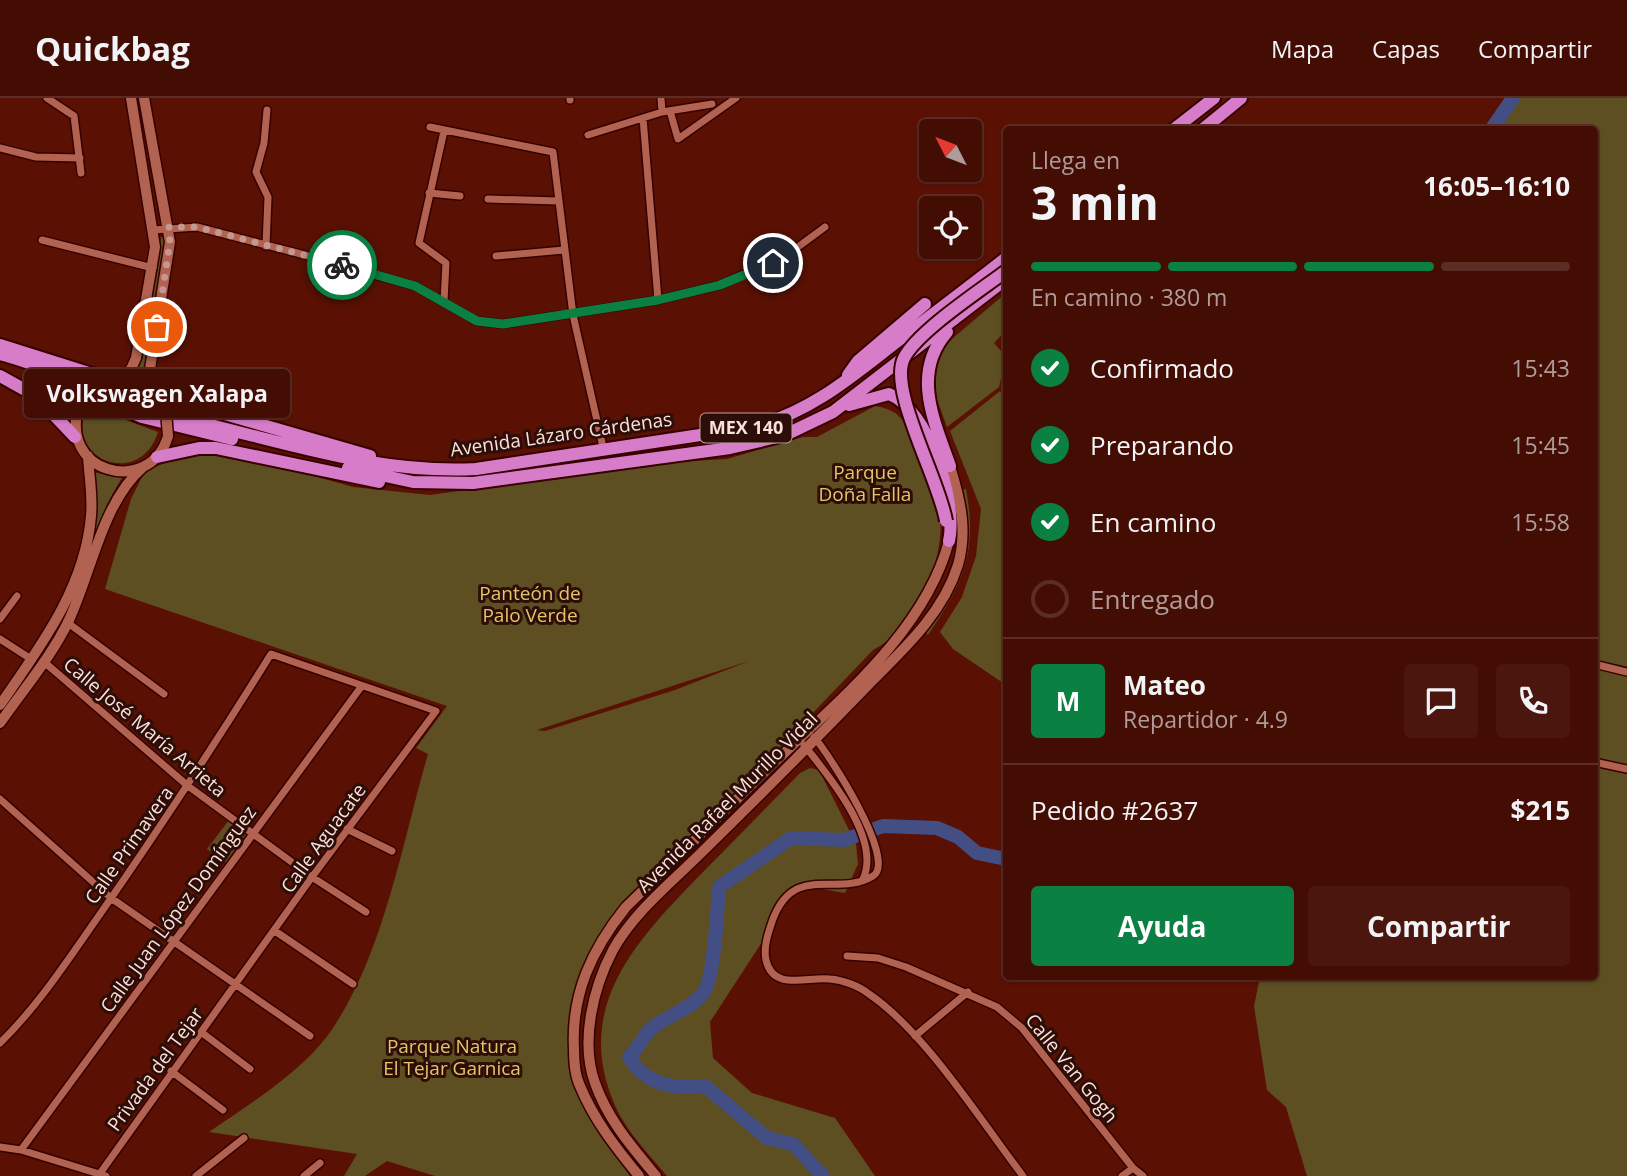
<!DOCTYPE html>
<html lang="es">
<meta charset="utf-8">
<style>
body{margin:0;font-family:"Open Sans",sans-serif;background:#4b160d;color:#f1f3f6;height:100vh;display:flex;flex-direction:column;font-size:26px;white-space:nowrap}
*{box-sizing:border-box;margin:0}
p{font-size:23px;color:#af9c9a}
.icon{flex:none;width:38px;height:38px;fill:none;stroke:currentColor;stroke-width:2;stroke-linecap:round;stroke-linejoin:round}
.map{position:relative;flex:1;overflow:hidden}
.panel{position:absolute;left:1003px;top:28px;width:595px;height:854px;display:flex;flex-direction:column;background:#440d03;border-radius:7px;box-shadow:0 2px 5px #0004,0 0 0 2px #5c2d25}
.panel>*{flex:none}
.needle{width:46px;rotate:312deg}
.tools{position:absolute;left:919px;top:21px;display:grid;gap:14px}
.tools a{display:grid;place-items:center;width:63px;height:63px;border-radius:7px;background:#440d03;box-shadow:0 2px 5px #0004,0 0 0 2px #5c2d25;font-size:35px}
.pin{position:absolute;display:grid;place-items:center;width:60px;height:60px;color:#fff;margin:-30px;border:4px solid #fff;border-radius:50%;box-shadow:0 2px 7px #0007}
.courier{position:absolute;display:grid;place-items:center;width:70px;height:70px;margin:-35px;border:5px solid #0b8043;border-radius:50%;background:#fff;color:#222;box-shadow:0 2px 9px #0007}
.bubble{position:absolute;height:49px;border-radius:7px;background:#440d03;box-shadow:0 2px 5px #0004,0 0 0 2px #5c2d25;font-size:23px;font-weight:700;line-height:49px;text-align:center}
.overview em{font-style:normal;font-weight:700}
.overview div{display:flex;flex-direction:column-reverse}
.overview{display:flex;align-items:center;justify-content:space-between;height:119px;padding:0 28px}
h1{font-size:46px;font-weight:700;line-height:52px}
.bar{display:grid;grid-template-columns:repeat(4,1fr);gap:10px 7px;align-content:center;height:84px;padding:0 28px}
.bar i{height:9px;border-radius:5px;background:#5c2d25}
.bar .active{background:#0b8043}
.bar p{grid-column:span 4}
.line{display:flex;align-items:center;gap:18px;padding:0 28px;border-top:2px solid #5c2d25}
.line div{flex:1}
.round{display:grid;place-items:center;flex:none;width:74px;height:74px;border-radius:7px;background:#4b160d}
ol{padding:0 28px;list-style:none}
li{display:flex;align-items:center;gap:21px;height:77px}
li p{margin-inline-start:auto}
li .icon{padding:7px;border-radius:50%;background:#0b8043;color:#fff;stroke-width:4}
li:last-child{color:#af9c9a}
li i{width:38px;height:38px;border:4px solid #5c2d25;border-radius:50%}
.cta{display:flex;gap:14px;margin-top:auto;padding:14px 28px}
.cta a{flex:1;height:80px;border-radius:7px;background:#0b8043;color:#fff;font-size:28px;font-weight:700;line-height:80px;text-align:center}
.cta a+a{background:#4b160d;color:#f1f3f6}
header{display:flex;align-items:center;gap:42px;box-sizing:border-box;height:98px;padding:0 35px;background:#440d03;border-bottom:2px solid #5c2d25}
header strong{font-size:33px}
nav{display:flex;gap:38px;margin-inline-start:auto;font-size:24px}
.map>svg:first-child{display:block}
</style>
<header>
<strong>Quickbag</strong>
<nav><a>Mapa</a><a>Capas</a><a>Compartir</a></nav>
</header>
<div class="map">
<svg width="1627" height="1078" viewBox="0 0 1627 1078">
<rect width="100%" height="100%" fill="#5a1104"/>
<path fill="#5d4f22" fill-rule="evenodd" d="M1506,0H1627V1078H1307L1286,1009L1267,992L1254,908L1260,879L1594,878V32L1485,31Z
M161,139L168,140L146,283L134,278L157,176Z
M1006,195V232L994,245L1006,259L999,289L947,329L934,293L930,267L953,240Z
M1000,293L1006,300V587L953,551L940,534L962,499L976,458L981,411L950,333Z
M88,308L158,334C140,392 61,361 88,308Z
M875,308C904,312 909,331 919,356C925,372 934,390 938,407C950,455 917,530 873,552L614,823L588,864L571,969L587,1016L630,1078H435L387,1063L365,1078H344L357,1056L209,1034C248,1007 300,975 328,937C383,861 402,745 428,656L416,650L447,608L105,491L131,401L144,375L170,362L204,354L240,357L353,389L430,397L659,365L727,361L803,339H817ZM749,563L675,592L545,633L537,632Z
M92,374L122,380C95,421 86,473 66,518L0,617L54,535L72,500L95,432Z
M966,391C978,453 963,486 928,537L926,535C958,487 972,449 963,392Z
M810,670L819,672L856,746L858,766L845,795L799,787L710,924L713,960L752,995L835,1020L875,1078H667C648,1055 625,1032 614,1005C572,906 640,839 703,774C736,741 768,708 800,675Z
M232,718L249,732L226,764L207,751Z"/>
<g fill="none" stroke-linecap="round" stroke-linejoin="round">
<path stroke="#434f84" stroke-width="14" d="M1491,32L1513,0
M823,1078L793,1046L767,1040L705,988C673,991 647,988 629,959C639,951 643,937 652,930C668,917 687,913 702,897C715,883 717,810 719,789L791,740L844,742L883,728L937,730L958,739L977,755L1006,761"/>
<g stroke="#360000" stroke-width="10">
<path id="street" d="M47,0L74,18L81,75
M570,0V2
M661,0L662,14
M670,13L678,41L736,0
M643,20L658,202
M430,29L553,54L573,217L603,349
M588,37L662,14L712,6
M0,50L36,59L80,60
M429,95L460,98
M488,101L558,103
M153,132L197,129L301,156L415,188L477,223L503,226L658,202L720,187L787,157L825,129
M42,142L153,170
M266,148L268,99L256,74L264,45L267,12
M496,158L564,152
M444,203L446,165L419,145L444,33
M0,521L17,498
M68,525L164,596
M0,541L31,561
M43,563L188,688L312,779L366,814
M1594,566L1627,574
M814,639C829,656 898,763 873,778C837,800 795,764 773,821C769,833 763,848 766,862C773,894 808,878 830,881C843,882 859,888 869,896C925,934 981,1023 1023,1078
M804,647C828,677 882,741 863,781
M1594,664L1627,671
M0,701L111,800L310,938
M347,731L392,753
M275,833L353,886
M847,858L878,860L906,869L997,909L1022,930L1133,1070L1143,1078
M201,934L250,971
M915,938L968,894
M0,945C38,908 67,863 98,819C158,733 215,646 271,556L436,613L312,779L101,1074
M171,973L223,1012
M0,1049L21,1052L106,1078
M21,1052L361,589
M196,1078L244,1040
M304,1078L320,1065
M1122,1078L1133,1070"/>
</g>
<g stroke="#360000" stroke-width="13">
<path id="secondary" d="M144,0L170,144L150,271L152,292
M116,283L152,292L166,313
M120,283L131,271L136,260L155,149L131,0
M80,305C55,375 150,400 168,338
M0,607C40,549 85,490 91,418C93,398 89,378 88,358
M0,625C23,592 52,558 69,522C92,473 102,405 143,369
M639,1078C616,1050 594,1022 580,988C575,978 574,963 574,951C571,896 592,851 626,809C676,760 726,712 776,663C841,600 925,533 949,443
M656,1078C632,1049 608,1022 595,985C580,944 593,890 613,852C634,814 672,784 702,754C759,698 815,642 870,585C905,550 943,515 958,467C968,432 960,401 950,368"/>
</g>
<g stroke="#360000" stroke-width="16">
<path id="highway" d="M1173,32L1214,0
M1202,32L1241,0
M947,234C911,275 934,323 950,368
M0,247L114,283
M0,256C46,268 86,288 131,304C171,318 213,328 254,338C329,357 398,375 476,371L753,329C809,315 850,280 895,245C932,217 969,189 1006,160
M34,274L142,319L232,341
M848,277L858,263L925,206
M0,278L36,298L75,339
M155,296L370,358
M849,307L889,296C928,311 958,404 949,443
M157,359L199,350H216L379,384
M348,370L413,384L473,385L730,350L785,337L833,314L1006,181"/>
</g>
<use href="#street" stroke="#b26251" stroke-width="7"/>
<use href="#secondary" stroke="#b26251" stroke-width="10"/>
<use href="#highway" stroke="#d77cc9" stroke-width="12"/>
<g stroke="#360000" stroke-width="13" stroke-linecap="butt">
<path id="secondary-bridge" d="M80,305L99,287
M166,313L168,338"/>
</g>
<g stroke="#360000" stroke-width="16" stroke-linecap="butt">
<path id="highway-bridge" d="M946,423C940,383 888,292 904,260C918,233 981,192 1006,173"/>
</g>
<use href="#secondary-bridge" stroke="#b26251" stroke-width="10"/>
<use href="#highway-bridge" stroke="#d77cc9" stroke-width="12"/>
</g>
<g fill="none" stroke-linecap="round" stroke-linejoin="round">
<path stroke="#c3988f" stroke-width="7" stroke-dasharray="0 12.6" d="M157,229L170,144L169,129H197L342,167"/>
<path stroke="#0b8043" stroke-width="9" d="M342,167L415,188L477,223L503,226L658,202L720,187L773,165"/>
</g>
<g text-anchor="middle" stroke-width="6" stroke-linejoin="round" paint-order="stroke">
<rect fill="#2c0d07" stroke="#bea19b" stroke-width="2" x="700.5" y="315.5" width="91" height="29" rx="5"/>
<g font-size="18" font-weight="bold" fill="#fce0da">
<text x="746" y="336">MEX 140</text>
</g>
<g font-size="19" fill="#fce0da" stroke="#2c0d07">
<text transform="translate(561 336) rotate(-8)" y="7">Avenida Lázaro Cárdenas</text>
<text transform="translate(145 629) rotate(40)" y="7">Calle José María Arrieta</text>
<text transform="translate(727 704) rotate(-45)" y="7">Avenida Rafael Murillo Vidal</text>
<text transform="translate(323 740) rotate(-54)" y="7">Calle Aguacate</text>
<text transform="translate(129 747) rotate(-55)" y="7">Calle Primavera</text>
<text transform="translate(178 811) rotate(-54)" y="7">Calle Juan López Domínguez</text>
<text transform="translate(1072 970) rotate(51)" y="7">Calle Van Gogh</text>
<text transform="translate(155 971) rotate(-54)" y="7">Privada del Tejar</text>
</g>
<g font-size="19" fill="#e2c668" stroke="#2c0d07">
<text x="865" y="381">Parque<tspan x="865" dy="22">Doña Falla</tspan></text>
<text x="530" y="502">Panteón de<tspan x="530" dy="22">Palo Verde</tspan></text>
<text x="452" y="955">Parque Natura<tspan x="452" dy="22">El Tejar Garnica</tspan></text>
</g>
</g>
</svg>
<div class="tools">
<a><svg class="needle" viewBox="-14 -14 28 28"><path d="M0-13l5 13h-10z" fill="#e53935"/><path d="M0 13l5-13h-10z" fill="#af9c9a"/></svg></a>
<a><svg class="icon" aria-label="locate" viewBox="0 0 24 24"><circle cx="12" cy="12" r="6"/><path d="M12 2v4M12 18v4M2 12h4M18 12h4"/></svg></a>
</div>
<div class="pin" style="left:157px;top:229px;background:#ea580c"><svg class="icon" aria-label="bag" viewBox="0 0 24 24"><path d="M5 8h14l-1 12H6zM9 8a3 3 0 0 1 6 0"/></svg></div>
<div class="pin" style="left:773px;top:165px;background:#1f2937"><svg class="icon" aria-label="home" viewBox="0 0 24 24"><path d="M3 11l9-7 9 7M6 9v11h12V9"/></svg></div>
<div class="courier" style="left:342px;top:167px"><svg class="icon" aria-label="bike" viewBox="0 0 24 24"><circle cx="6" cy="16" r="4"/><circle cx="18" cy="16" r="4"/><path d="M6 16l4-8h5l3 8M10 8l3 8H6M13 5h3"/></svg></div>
<div class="bubble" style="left:24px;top:271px;width:266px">Volkswagen Xalapa</div>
<section class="panel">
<div class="overview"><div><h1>3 min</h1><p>Llega en</p></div><em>16:05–16:10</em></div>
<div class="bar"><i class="active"></i><i class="active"></i><i class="active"></i><i></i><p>En camino · 380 m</p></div>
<ol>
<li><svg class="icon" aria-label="check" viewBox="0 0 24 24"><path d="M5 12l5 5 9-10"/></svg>Confirmado<p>15:43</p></li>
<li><svg class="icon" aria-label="check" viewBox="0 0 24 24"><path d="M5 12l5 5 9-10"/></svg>Preparando<p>15:45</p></li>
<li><svg class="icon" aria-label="check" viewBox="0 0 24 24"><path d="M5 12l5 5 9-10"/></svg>En camino<p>15:58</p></li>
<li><i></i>Entregado</li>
</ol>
<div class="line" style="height:126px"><b class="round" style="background:#0b8043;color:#fff">M</b><div><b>Mateo</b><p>Repartidor · 4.9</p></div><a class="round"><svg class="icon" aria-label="chat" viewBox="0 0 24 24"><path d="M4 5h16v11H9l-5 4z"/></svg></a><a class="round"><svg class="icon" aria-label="phone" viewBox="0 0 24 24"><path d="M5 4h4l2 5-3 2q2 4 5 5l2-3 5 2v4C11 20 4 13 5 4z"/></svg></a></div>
<div class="line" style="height:91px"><div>Pedido #2637</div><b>$215</b></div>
<div class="cta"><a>Ayuda</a><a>Compartir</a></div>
</section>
</div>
